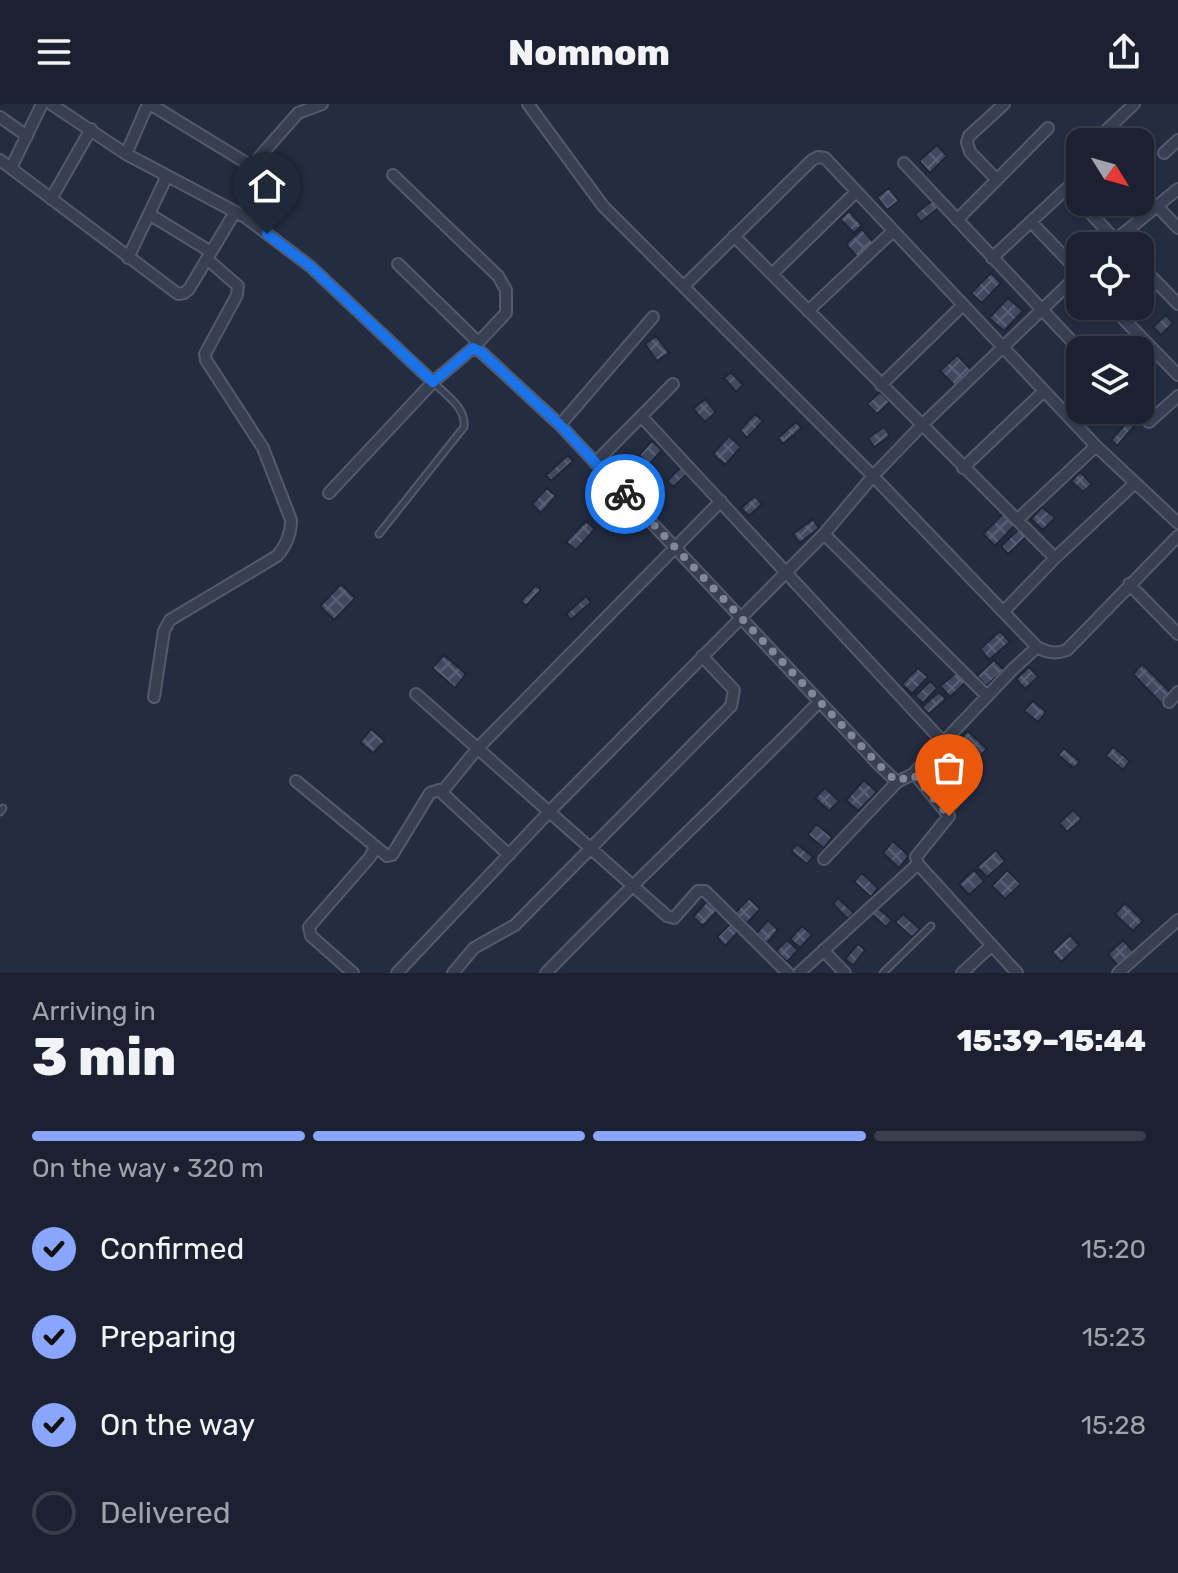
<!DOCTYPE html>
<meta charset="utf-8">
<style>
body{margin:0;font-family:Rubik,sans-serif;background:#282e3d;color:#f1f3f6;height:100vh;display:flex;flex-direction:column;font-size:30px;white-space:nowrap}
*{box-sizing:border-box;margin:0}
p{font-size:26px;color:#a0a3ab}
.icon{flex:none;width:44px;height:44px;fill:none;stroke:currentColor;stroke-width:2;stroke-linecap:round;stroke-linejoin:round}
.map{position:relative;height:869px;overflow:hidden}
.panel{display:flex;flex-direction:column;background:#1b2131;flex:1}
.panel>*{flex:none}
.needle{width:52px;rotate:127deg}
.tools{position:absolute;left:1066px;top:24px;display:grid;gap:16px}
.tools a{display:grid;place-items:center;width:88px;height:88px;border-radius:16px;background:#1b2131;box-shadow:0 2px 6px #0004,0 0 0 2px #393e4d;font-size:40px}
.pin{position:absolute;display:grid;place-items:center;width:68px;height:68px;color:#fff;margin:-82px -34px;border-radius:50% 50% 50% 0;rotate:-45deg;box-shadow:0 0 8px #0007}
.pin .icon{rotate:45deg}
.courier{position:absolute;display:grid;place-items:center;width:80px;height:80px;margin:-40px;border:6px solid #1a73e8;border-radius:50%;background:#fff;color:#222;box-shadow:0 2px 10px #0007}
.headline em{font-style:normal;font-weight:800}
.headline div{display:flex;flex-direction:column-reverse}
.headline{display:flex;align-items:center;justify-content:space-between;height:136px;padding:0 32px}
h1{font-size:52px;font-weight:800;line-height:60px}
.bar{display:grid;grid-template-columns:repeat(4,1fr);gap:12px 8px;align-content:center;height:96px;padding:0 32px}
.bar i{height:10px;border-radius:6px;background:#393e4d}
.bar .selected{background:#89a5fc}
.bar p{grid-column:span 4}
ol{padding:0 32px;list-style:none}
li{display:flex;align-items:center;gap:24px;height:88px}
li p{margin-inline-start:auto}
li .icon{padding:8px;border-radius:50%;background:#89a5fc;color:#111;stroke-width:4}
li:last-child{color:#a0a3ab}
li i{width:44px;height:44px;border:4px solid #393e4d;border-radius:50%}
header{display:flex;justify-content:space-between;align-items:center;height:104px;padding:0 32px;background:#1b2131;font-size:36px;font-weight:800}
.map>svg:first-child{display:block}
</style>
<header><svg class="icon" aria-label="menu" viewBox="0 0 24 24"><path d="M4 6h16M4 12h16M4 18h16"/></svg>Nomnom<svg class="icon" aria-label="share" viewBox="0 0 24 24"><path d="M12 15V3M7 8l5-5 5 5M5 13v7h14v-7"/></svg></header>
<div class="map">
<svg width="1178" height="869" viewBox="0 0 1178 869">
<defs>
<pattern id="building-cross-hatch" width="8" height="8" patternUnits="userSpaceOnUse" patternTransform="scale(2)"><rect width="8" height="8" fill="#404961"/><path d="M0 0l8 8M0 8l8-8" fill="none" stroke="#596176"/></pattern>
</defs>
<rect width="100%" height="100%" fill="#242c41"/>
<path fill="url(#building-cross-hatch)" stroke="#1f2638" stroke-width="2" d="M937,41L947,52L930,69L919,57Z
M889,84L899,97L887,106L877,93Z
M932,97L938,104L921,118L915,110Z
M849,107L862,121L854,129L840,115Z
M862,125L875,140L858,154L846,140Z
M991,169L1001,179L982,199L971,189Z
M1008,194L1023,207L1004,227L989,214Z
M1166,211L1173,219L1161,231L1153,223Z
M656,232L669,249L657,257L645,240Z
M957,251L973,268L957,284L940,267Z
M1148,265L1156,271L1145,285L1140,281V274Z
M731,268L743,281L736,288L724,274Z
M880,288L890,298L877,310L867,300Z
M705,295L716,308L705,318L693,305Z
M755,310L763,317L747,334L740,326Z
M1130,315L1136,320L1117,342L1111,336Z
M796,318L802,324L783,340L778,334Z
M884,323L890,332L874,343L868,334Z
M729,332L741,343L725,361L713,350Z
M652,337L662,346L649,360L639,351Z
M568,351L573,357L551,377L546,371Z
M681,363L687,370L673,383L667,377Z
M1080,368L1092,380L1083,388L1071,377Z
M547,384L556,392L541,409L532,400Z
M755,392L762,400L749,412L741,404Z
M1042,403L1055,414L1043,426L1031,415Z
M1003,410L1015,421L995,442L983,430Z
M813,415L819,424L800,439L793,430Z
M586,417L595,425L576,446L566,438Z
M1019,425L1026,433L1008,450L1001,442Z
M341,480L355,494L334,516L320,502Z
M536,481L541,486L526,502L521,497Z
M586,492L591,498L571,516L566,510Z
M1000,527L1010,538L989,556L980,545Z
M444,551L466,570L455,584L432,564Z
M994,556L1004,566L986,582L977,572Z
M1142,560L1171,589L1161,599L1133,570Z
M1029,563L1038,573L1025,585L1016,575Z
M918,564L928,573L912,590L902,580Z
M957,568L966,578L950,593L940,582Z
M930,577L937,584L923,599L915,592Z
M939,588L946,595L929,610L922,603Z
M1033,597L1046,608L1038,618L1024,607Z
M371,625L385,637L373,649L360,638Z
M968,627L987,645L976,656L957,638Z
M1113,643L1130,657L1123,666L1106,652Z
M1064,644L1080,658L1074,664L1058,651Z
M864,676L877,688L858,707L846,696Z
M825,684L839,697L829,707L815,694Z
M1073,706L1082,715L1067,728L1059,719Z
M816,720L832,733L824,744L808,731Z
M893,737L909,752L899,764L883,749Z
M797,740L813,753L807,760L791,747Z
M996,746L1005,757L987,773L977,763Z
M974,766L984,777L969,791L959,780Z
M1007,766L1021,780L1005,795L992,782Z
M862,769L878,784L871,793L854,778Z
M749,794L760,805L747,819L735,809Z
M838,794L854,809L848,815L833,800Z
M707,797L717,807L703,822L693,813Z
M1125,799L1143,817L1133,827L1115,810Z
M878,804L892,816L886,823L872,810Z
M903,810L920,825L912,833L895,818Z
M768,816L778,826L767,839L756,830Z
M732,818L740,826L725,842L717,833Z
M802,822L812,831L800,844L790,835Z
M1070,831L1079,841L1061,858L1052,848Z
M787,836L798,846L787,858L776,847Z
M1123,836L1134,848L1118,862L1108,850Z
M858,840L865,846L853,861L845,855Z"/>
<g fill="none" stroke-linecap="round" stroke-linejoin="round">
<g stroke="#535a6b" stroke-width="9">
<path id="service" d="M379,430L464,323C466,303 446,291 433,278
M0,708L3,704
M883,869L931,822"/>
</g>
<g stroke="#535a6b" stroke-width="14">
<path id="minor" d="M51,0L126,50L245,113L311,163L433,278L473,244L481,248L560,321L880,662L897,678L913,670L918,674L949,712L916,753L918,760L1017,869
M150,0L253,63
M528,0L603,102L873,372L1037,543C1048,549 1056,550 1067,546L1178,432
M0,13L27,32
M1094,38L1134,0
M1164,49L1178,36
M126,50L148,0
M0,56L178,190L184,189L189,185L235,108
M904,59L1080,246
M11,64L42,0
M393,71L498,172L506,186V209L473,244
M997,76L970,48L967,38L969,32L1004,0
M51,95L91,25
M1158,103L1178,124
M149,110L211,148
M245,113C250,105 257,96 257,87C257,76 252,68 255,58L298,9L322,0
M957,116L1048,24
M1031,118L1080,169
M734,132L1055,454
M1108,142L1178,85
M128,154L167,72
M992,154L1067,84L1121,142
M398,160L478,238
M1140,161L1178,200
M772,170L856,88
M684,182L812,56L818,53L825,54L1096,342L1178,419
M1111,202L1178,271
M808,207L892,128
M881,281L963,201
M1137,306L1149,318L1178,292
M641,312L943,638
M560,321L653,213
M595,359L673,280
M963,364L1044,287
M329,389L433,278
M1017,416L1096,342
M824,430L987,592
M1129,480L1178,530
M1004,507L1055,454L1134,380
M416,590L667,812L674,814L698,787H705L788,869
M154,593L164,527L170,516L277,452C286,442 291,430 291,416L263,344L206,256L205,250L237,191L238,182L207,155
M1169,598L1178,588
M913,670L1013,565L1037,543
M296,677L387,752L392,751L430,689L439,686L509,751
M442,688L477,645L721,397
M824,755L897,678
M823,846L845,869
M353,869L311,832L309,823L370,753L375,744
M397,869L549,708L824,430L873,372L921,322L1080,169
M453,869L474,844L515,821L731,602L734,586L702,552
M546,869C635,777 729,690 819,598
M799,869L918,760
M962,869L991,842
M1118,869L1178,816"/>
</g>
<use href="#service" stroke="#383f51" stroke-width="5"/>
<use href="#minor" stroke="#383f51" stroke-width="10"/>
</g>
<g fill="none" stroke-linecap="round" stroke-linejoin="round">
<path stroke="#82889b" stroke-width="8" stroke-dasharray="0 14.4" d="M625,390L880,662L897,678L913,670L949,712"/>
<path stroke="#1a73e8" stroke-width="10" d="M267,130L311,163L433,278L473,244L481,248L560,321L625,390"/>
</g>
</svg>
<div class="tools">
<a><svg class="needle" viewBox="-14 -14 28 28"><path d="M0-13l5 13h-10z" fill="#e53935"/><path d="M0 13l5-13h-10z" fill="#a0a3ab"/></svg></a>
<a><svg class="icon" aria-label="locate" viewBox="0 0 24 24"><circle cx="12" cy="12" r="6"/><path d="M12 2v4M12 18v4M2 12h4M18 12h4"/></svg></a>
<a><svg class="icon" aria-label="layers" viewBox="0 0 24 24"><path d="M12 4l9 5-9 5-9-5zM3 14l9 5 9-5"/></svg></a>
</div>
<div class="pin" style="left:949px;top:712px;background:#ea580c"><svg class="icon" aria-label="bag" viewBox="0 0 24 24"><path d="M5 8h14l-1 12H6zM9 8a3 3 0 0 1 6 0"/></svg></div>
<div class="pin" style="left:267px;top:130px;background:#1f2937"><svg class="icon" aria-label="home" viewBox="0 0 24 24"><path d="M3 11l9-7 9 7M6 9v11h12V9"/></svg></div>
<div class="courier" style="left:625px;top:390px"><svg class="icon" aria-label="bike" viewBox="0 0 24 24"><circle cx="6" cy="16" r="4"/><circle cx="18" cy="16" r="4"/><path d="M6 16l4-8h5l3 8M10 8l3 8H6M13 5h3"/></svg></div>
</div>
<section class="panel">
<div class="headline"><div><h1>3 min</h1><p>Arriving in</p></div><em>15:39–15:44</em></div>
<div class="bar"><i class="selected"></i><i class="selected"></i><i class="selected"></i><i></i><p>On the way · 320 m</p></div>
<ol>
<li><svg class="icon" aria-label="check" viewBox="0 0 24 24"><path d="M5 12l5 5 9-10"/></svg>Confirmed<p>15:20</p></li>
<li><svg class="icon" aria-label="check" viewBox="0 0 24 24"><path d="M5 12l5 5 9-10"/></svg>Preparing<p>15:23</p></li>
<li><svg class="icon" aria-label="check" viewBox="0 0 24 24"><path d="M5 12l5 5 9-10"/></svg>On the way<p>15:28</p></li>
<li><i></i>Delivered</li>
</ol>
</section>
